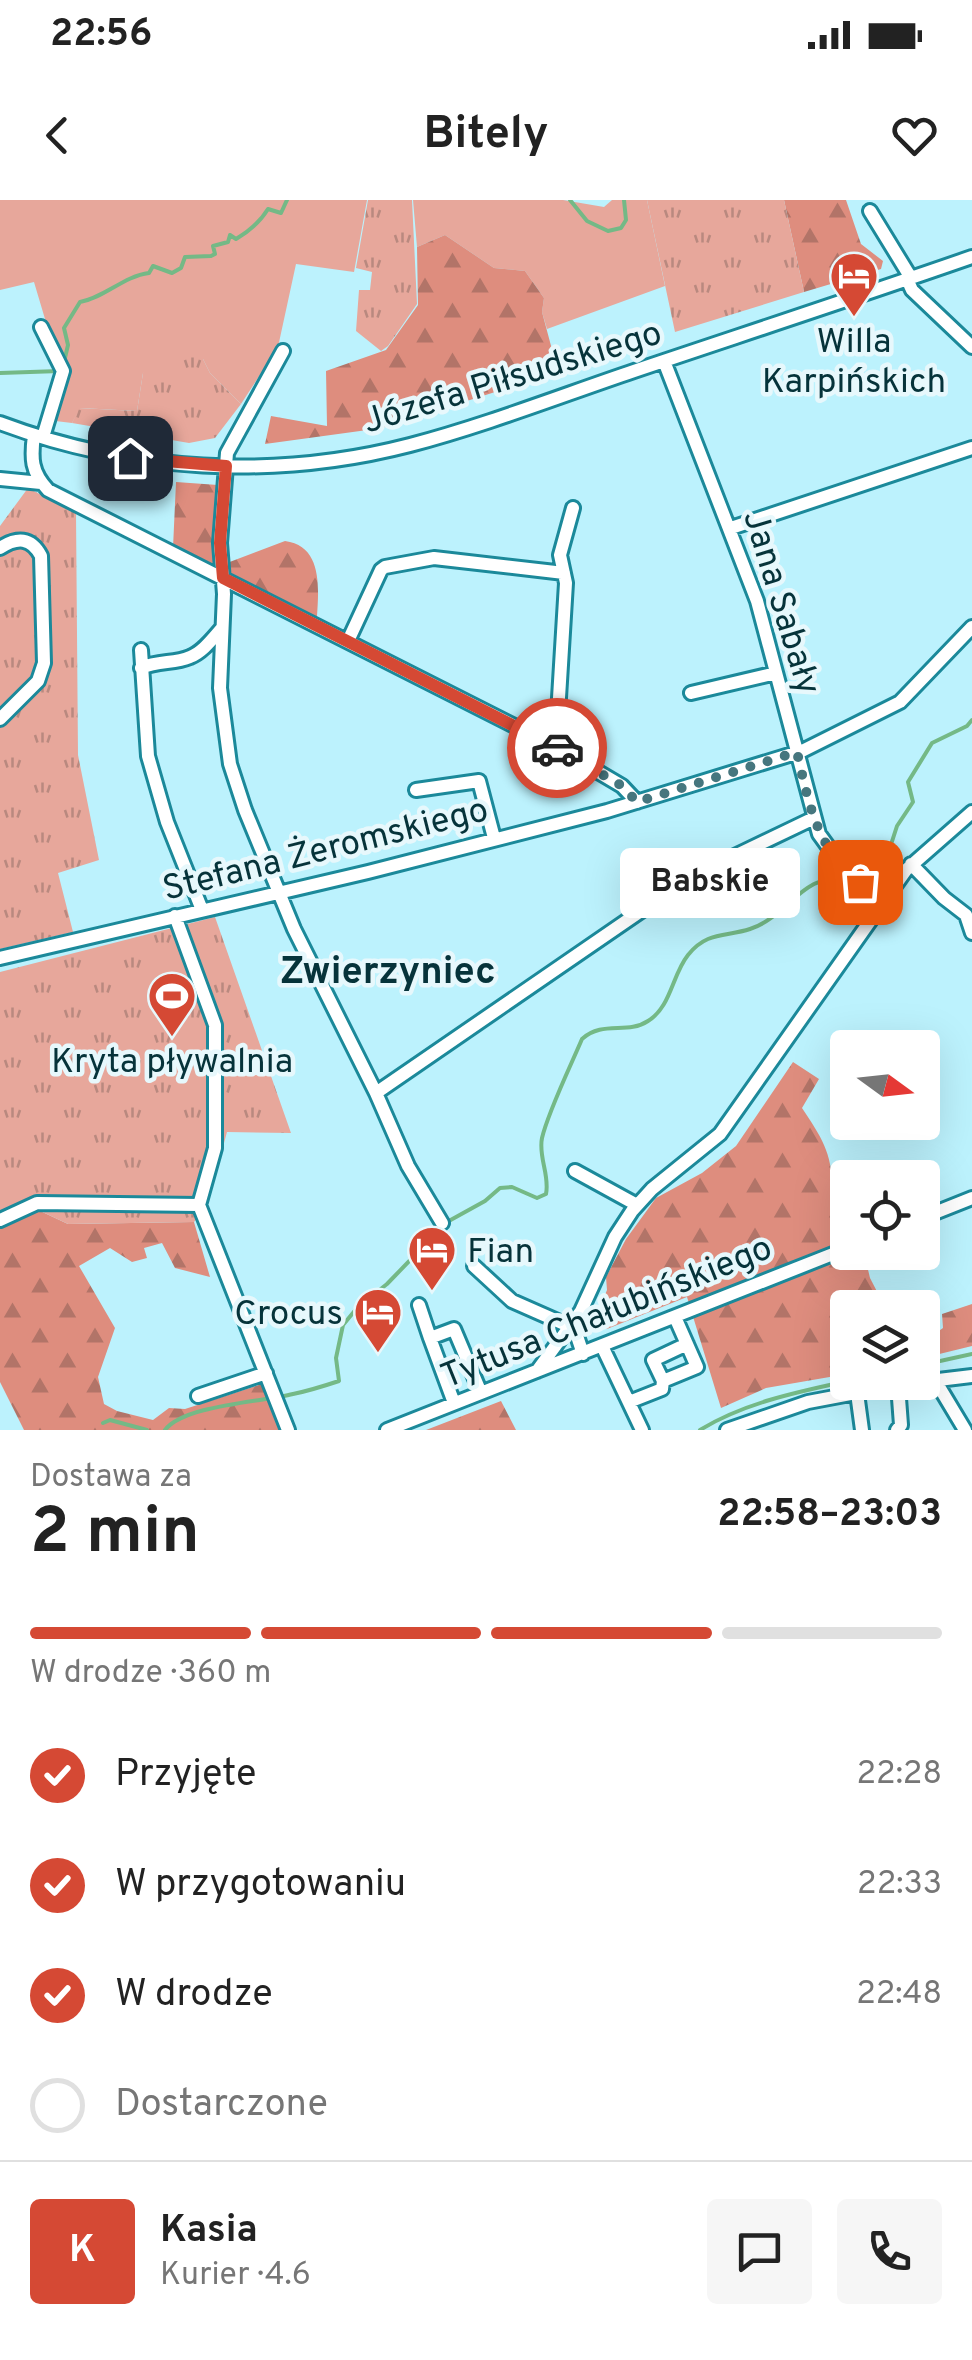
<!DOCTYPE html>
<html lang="pl">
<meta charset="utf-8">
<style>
body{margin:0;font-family:Overpass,sans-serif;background:#f6f6f6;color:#222;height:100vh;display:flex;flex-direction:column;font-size:38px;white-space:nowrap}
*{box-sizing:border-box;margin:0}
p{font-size:32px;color:#767676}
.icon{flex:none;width:55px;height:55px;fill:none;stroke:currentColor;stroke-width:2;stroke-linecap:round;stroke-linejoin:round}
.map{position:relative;height:1230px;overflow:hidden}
.drawer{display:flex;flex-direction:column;background:#fff;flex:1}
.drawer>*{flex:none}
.needle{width:65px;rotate:105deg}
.tools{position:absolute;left:830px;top:830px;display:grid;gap:20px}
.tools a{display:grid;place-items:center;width:110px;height:110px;border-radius:10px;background:#fff;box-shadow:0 10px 40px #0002;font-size:50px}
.pin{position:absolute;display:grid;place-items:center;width:85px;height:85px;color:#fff;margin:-42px;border-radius:20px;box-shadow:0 5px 15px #0006}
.courier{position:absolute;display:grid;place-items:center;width:100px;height:100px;margin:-50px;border:8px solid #d54934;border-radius:50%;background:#fff;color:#222;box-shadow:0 2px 12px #0007}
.bubble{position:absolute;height:70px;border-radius:10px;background:#fff;box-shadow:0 10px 40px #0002;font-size:32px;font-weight:700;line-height:70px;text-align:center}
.headline em{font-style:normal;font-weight:700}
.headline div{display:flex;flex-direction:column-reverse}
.headline{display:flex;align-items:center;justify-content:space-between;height:170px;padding:0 30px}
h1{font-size:65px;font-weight:700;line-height:75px}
.bar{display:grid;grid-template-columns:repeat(4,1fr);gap:15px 10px;align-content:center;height:120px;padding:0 30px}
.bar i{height:12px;border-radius:8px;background:#e0e0e0}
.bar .on{background:#d54934}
.bar p{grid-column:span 4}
.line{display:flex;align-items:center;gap:25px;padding:0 30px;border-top:2px solid #e0e0e0}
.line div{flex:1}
.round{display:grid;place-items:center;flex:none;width:105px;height:105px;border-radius:10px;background:#f6f6f6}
ol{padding:0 30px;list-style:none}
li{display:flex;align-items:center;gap:30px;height:110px}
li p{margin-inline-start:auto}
li .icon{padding:10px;border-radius:50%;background:#d54934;color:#fff;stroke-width:4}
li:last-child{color:#767676}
li i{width:55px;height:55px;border:5px solid #e0e0e0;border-radius:50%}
.status{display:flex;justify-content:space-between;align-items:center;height:70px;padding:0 50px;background:#fff;direction:ltr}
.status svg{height:28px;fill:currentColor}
header{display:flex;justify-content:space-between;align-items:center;height:130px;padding:0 30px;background:#fff;font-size:45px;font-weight:700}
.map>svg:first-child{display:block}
</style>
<div class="status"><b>22:56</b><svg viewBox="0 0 49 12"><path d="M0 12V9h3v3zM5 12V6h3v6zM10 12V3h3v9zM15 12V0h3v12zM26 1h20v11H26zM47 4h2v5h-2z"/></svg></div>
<header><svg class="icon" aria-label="back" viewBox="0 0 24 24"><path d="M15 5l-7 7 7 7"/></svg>Bitely<svg class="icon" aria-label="heart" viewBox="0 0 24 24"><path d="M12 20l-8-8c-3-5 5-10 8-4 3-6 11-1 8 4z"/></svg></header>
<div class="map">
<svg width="972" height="1230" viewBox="0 0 972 1230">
<defs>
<pattern id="forest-firs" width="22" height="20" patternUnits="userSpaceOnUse" patternTransform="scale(2.5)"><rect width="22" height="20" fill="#de8d7e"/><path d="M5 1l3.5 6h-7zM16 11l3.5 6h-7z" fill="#b27468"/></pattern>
<pattern id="park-tufts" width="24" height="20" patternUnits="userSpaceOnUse" patternTransform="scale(2.5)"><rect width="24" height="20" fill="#e7a79b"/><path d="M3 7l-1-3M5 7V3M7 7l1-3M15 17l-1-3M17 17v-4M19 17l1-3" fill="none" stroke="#b9897f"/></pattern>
</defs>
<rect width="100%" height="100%" fill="#bcf2fd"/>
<path fill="#e7a79b" d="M0,0H367L354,72L296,64L278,147L241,204L210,173L203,159L143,173L137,211L80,208L72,223L47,220L59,166L34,82L0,90Z
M413,0H563L604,7L612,0H647L665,86L547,129L542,112L544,98L525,71L494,68L445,35L417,47Z"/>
<path fill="url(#forest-firs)" d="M784,0H846L861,44L883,61L881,69L804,92Z
M445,35L494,68L525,71L544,98L542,112L558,172L382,228L265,244L271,216L327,226L326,171L386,150L418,105L417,47Z
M176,282L218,285L219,366L214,368L173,348Z
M285,341C322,346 319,386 317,416H312L229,372L227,363Z
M793,862L819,879L802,908C822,938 833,954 832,992L847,996L848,1052L864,1053L870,1078L885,1107L848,1108L847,1174L766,1188L721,1208L687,1097L607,1129L595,1128L596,1116L607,1090L606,1077L626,1039L656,998L702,973L736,946Z
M36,1009L68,1024L194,1022L210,1077L175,1068L162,1043L144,1048L147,1058L132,1062L110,1048L79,1066L115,1128L98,1177L104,1204L117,1211L153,1220L169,1208L185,1209L262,1184L279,1230H24L0,1182V1027Z
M972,1104V1146L923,1158V1142L943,1128L942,1114Z
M501,1201L516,1230H426Z"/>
<path fill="url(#park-tufts)" d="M368,0H412L417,104L388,146L381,151L356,131L359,90H370L372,72L356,68Z
M647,0H784L804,92L675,132Z
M175,153L203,159L210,173L241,204L215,238L189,243L72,223L79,208L137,211L143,173L149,161Z
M28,288L76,313L78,555L99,660L58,673L73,732L0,749V326Z
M215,717L291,933L227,932L207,1006L194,1022L68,1024L36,1009L0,1027V772Z"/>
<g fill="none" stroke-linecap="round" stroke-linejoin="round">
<path stroke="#74b986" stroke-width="4" d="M570,0L587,21L608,31L621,28L626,20L624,0
M64,162L68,145L64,128L80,102C104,98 124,76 149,73L153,66L172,73L181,68L185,57L211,56L215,54L213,46L228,42L230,35L236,39C248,32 260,22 268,9L281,13L287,0
M0,173L60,171
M853,673L880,665L886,660L897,626L913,602L908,582L932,543L967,526L972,520
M922,1165L972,1154
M103,1223L110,1220L147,1230
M165,1230C184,1205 262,1202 293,1194C308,1191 324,1186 339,1181L336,1158L343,1125L357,1108L387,1084L447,1022L485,1001L500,988L512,987L537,998L546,994C550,975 538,957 542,938C548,912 571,865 582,839C603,820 627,835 648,821C671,807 672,775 688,755C707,731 726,737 750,729C776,721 791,696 814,684C823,680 834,678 844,675
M700,1230C744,1203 797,1192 848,1181"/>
<g stroke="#1b899a" stroke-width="18">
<path id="minor" d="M870,11L911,78
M907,79L912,90L972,147
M41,127L63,171L43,237
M283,151L227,253L220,343L224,394L220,488L230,564L245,610L294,729L376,893L408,966L442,1023
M664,161L757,401L819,634L845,670L884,700
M0,223C130,272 275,280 410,245C486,225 560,196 634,171C747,133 860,96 972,57
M34,235C31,258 31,272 48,290L556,547L622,586L637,602
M0,279L41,283
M731,328L972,248
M0,348C17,337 31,337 41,356L44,463L38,481L0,519
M348,441L381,370L385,367L434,358L564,373
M141,450L148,556L167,622L202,710
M141,468C159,460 174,464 190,457C203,452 213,438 222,428
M691,493L776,473
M556,547L566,383L560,355L573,308
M416,590L479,581L494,638
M911,664L944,698L966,715L972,733
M175,716L215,825V948L199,1005L288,1230
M0,758L368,672L607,611L802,551L900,502L972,427
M376,893L689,678L814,618
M575,971L637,1005
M922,1018L972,998
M0,1020L37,1003L199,1005
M474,1066L512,1101L571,1127
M419,1105L430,1138L454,1129L481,1193
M579,1118L576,1133L583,1154
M430,1138L454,1203
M602,1146L642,1230
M537,1171L581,1111L615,1037L632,1011L652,989L720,934L906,670L972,612
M935,1180L965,1230
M663,1181L697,1167L675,1117
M930,1181L972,1176
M857,1193L862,1230
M198,1196L266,1173
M629,1202L662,1189L663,1181L653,1160L687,1144
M387,1230L848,1048
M727,1230L808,1202L914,1182
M897,1230L901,1225L898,1185"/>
</g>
<use href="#minor" stroke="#fff" stroke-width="12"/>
</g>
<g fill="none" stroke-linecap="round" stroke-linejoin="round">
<path stroke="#46767e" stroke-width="10" stroke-dasharray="0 18" d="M557,548L622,586L637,602L797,552C808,601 817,651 860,682"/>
<path stroke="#d54934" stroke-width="12" d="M130,258L226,266L220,343L223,378L557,548"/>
</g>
<defs>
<g id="hotel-pin" transform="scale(2.5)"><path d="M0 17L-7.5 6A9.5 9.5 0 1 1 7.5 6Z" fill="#d54934" stroke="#e7f8fc"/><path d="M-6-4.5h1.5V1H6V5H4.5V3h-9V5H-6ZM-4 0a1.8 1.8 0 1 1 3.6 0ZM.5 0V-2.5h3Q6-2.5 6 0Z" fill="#fff"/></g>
<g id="stadium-pin" transform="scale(2.5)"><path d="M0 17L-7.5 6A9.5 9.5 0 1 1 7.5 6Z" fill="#d54934" stroke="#e7f8fc"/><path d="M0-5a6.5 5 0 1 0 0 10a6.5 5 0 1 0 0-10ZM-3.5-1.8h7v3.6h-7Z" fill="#fff"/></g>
</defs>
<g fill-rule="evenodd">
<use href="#hotel-pin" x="854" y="76"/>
<use href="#stadium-pin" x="172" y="796"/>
<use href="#hotel-pin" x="432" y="1050"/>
<use href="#hotel-pin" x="378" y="1112"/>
</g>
<g text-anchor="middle" stroke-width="9" stroke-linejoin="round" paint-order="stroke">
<g font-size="35" fill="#06333a" stroke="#e7f8fc">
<text x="854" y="152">Willa<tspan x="854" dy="40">Karpińskich</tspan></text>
<text x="172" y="872">Kryta pływalnia</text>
<text x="467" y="1062" text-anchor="start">Fian</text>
<text x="343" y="1124" text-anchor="end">Crocus</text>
</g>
<g font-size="35" fill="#06333a" stroke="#e7f8fc">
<text transform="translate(512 176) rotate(-17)" y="12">Józefa Piłsudskiego</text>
<text transform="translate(783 402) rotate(73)" y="12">Jana Sabały</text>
<text transform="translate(325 648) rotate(-14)" y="12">Stefana Żeromskiego</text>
<text transform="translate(606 1111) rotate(-22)" y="12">Tytusa Chałubińskiego</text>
</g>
<g font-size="38" font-weight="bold" fill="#06333a" stroke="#e7f8fc">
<text x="388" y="783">Zwierzyniec</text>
</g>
</g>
</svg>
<div class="tools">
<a><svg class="needle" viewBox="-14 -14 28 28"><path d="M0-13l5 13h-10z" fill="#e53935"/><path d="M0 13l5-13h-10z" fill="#767676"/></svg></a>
<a><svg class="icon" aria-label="locate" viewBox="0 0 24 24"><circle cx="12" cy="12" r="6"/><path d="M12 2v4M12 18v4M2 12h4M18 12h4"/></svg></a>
<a><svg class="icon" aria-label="layers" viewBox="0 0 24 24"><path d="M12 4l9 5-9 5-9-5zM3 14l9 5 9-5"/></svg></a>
</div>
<div class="pin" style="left:860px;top:682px;background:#ea580c"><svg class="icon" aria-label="bag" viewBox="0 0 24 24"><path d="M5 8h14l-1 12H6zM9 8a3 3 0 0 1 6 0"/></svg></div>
<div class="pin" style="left:130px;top:258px;background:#1f2937"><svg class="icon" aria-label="home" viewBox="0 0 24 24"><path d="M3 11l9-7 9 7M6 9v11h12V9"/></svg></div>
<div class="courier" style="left:557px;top:548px"><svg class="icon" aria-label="car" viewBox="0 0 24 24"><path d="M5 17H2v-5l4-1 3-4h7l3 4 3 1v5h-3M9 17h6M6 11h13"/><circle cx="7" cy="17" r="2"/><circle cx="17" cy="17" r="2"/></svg></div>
<div class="bubble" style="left:620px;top:648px;width:180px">Babskie</div>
</div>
<section class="drawer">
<div class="headline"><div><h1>2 min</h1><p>Dostawa za</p></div><em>22:58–23:03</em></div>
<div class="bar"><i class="on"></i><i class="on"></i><i class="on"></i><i></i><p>W drodze · 360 m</p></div>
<ol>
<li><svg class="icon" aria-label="check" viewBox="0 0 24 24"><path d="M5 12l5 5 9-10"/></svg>Przyjęte<p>22:28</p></li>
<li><svg class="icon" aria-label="check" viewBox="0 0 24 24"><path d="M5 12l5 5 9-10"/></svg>W przygotowaniu<p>22:33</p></li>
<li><svg class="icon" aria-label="check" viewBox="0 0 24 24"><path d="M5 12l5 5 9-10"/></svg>W drodze<p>22:48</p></li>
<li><i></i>Dostarczone</li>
</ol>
<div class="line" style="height:180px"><b class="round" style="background:#d54934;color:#fff">K</b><div><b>Kasia</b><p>Kurier · 4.6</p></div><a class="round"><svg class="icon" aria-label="chat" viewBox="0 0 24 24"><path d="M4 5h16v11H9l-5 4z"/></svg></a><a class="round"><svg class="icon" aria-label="phone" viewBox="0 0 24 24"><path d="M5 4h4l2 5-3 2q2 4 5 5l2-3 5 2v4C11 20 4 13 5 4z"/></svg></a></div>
</section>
